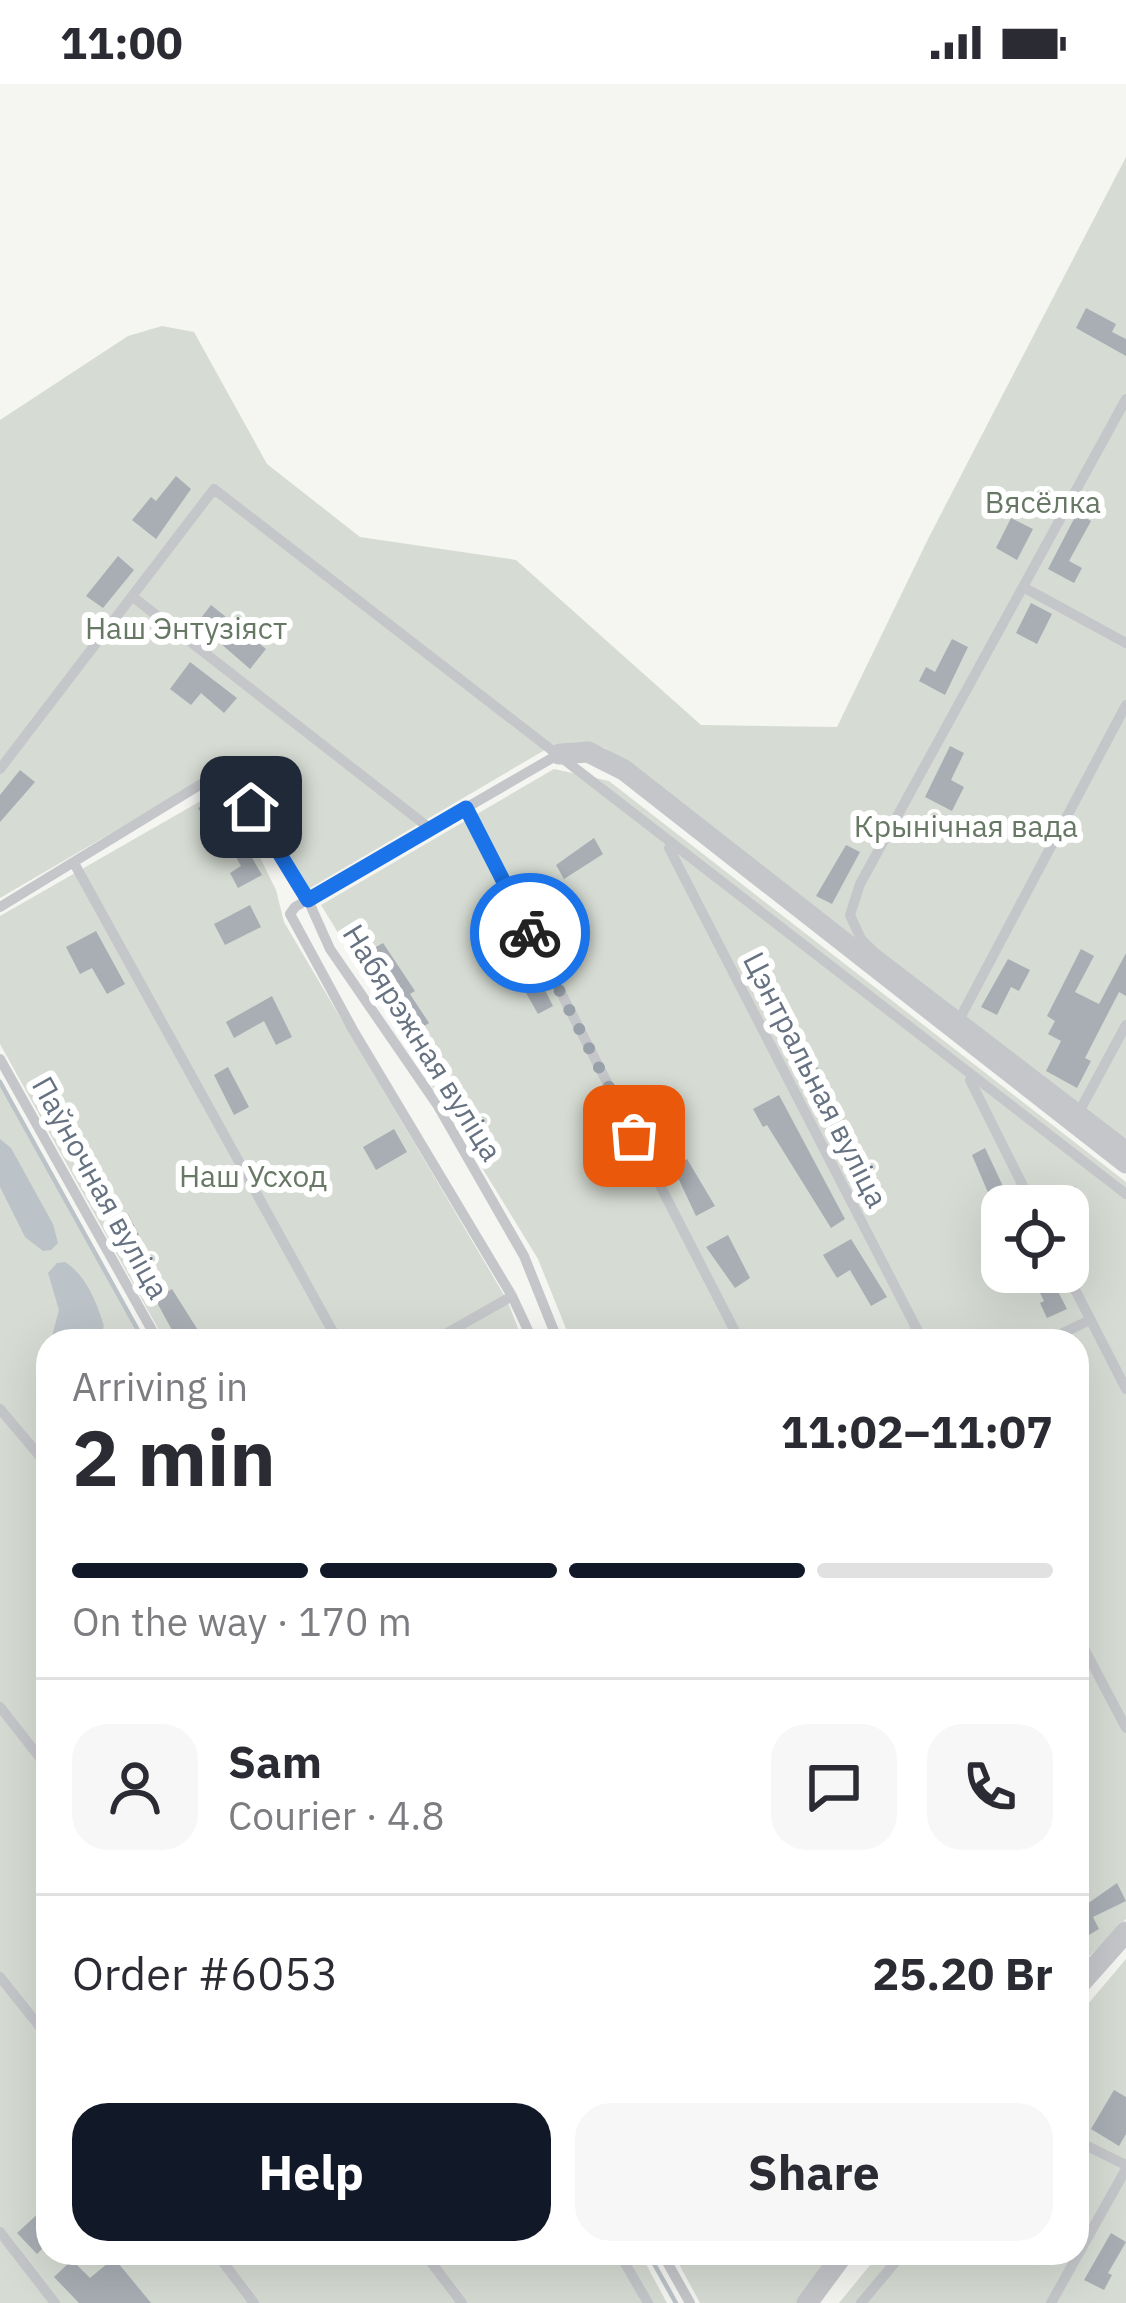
<!DOCTYPE html>
<meta charset="utf-8">
<style>
body{margin:0;font-family:"IBM Plex Sans",sans-serif;background:#f7f7f7;color:#2b2b33;height:100vh;display:flex;flex-direction:column;font-size:45px;white-space:nowrap}
*{box-sizing:border-box;margin:0}
p{font-size:39px;color:#7c7c81}
.icon{flex:none;width:66px;height:66px;fill:none;stroke:currentColor;stroke-width:2;stroke-linecap:round;stroke-linejoin:round}
.map{position:relative;flex:1;overflow:hidden}
.drawer{position:absolute;left:36px;top:1245px;width:1053px;height:936px;display:flex;flex-direction:column;background:#fff;border-radius:36px;box-shadow:0 12px 48px #0002}
.drawer>*{flex:none}
.controls{position:absolute;left:981px;top:1101px;display:grid;gap:24px}
.controls a{display:grid;place-items:center;width:108px;height:108px;border-radius:24px;background:#fff;box-shadow:0 12px 48px #0002;font-size:60px}
.pin{position:absolute;display:grid;place-items:center;width:102px;height:102px;color:#fff;margin:-51px;border-radius:24px;box-shadow:0 6px 18px #0006}
.courier{position:absolute;display:grid;place-items:center;width:120px;height:120px;margin:-60px;border:9px solid #1a73e8;border-radius:50%;background:#fff;color:#222;box-shadow:0 3px 15px #0007}
.summary em{font-style:normal;font-weight:700}
.summary div{display:flex;flex-direction:column-reverse}
.summary{display:flex;align-items:center;justify-content:space-between;height:204px;padding:0 36px}
h1{font-size:78px;font-weight:700;line-height:90px}
.bar{display:grid;grid-template-columns:repeat(4,1fr);gap:18px 12px;align-content:center;height:144px;padding:0 36px}
.bar i{height:15px;border-radius:9px;background:#e1e1e2}
.bar .active{background:#111827}
.bar p{grid-column:span 4}
.line{display:flex;align-items:center;gap:30px;padding:0 36px;border-top:3px solid #e1e1e2}
.line div{flex:1}
.round{display:grid;place-items:center;flex:none;width:126px;height:126px;border-radius:36px;background:#f7f7f7}
.primary-button{display:flex;gap:24px;margin-top:auto;padding:24px 36px}
.primary-button a{flex:1;height:138px;border-radius:36px;background:#111827;color:#fff;font-size:48px;font-weight:700;line-height:138px;text-align:center}
.primary-button a+a{background:#f7f7f7;color:#2b2b33}
.status{display:flex;justify-content:space-between;align-items:center;height:84px;padding:0 60px;background:#fff;direction:ltr}
.status svg{height:33px;fill:currentColor}
.map>svg:first-child{display:block}
</style>
<div class="status"><b>11:00</b><svg viewBox="0 0 49 12"><path d="M0 12V9h3v3zM5 12V6h3v6zM10 12V3h3v9zM15 12V0h3v12zM26 1h20v11H26zM47 4h2v5h-2z"/></svg></div>
<div class="map">
<svg width="1126" height="2219" viewBox="0 0 1126 2219">
<rect width="100%" height="100%" fill="#f5f5f2"/>
<path fill="#d6dcd3" fill-rule="evenodd" d="M1126,73V1070L605,664L580,658L555,660L310,804L233,683L221,685L0,814V336L128,252L162,242L194,248L267,380L360,453L516,476L701,641L837,643L929,453Z
M554,685L609,697L1126,1098V1835L1077,1885V1257H571L538,1175L321,821ZM1002,1122H1068V1188H1002Z
M225,703L276,806L284,838L507,1216L523,1257H165L0,960V832Z
M0,994L143,1257H48V2169H640L667,2219H0Z
M1126,1875V2219H839L880,2169H1077V1933Z
M673,2169H837L797,2219H700Z"/>
<path fill="#bbc3c8" d="M0,1055L11,1064L53,1140L58,1159L51,1166L43,1167L25,1153L0,1103Z
M65,1178C86,1191 97,1219 104,1242L97,1257H55L52,1252L59,1226L48,1189L57,1179Z"/>
<g fill="none" stroke-linecap="round" stroke-linejoin="round">
<path stroke="#bbc3c8" stroke-width="4.5" d="M0,998L144,1257
M648,2169L676,2219"/>
</g>
<path fill="#a8aeb4" d="M1086,224L1116,240L1112,248L1126,255V272L1076,244Z
M176,392L191,405L156,455L132,436L151,413L156,417Z
M1077,429L1091,437L1069,477L1082,484L1074,499L1048,485Z
M1011,434L1033,445L1017,476L996,464Z
M118,472L134,486L103,524L86,512Z
M1031,519L1052,530L1037,560L1016,549Z
M211,521L266,565L250,585L197,539Z
M952,555L968,563L945,611L919,597L926,583L935,588Z
M190,578L237,614L224,629L201,609L191,621L170,605Z
M950,662L964,669L951,696L964,703L952,727L925,713Z
M20,686L35,698L0,738V711Z
M217,713L262,791L238,804L230,789L241,782L214,734L206,738L198,724Z
M594,754L603,770L564,795L556,781Z
M846,761L860,768L832,820L816,812Z
M250,821L261,843L225,861L214,840Z
M510,837L553,922L538,930L500,863L494,867L486,851Z
M96,847L125,900L107,910L92,884L80,890L66,863Z
M383,859L415,907L410,910L429,939L418,946L367,868Z
M1081,865L1094,872L1075,908L1099,920L1126,869V912L1119,908L1085,974L1091,977L1077,1004L1046,987L1061,957L1048,950L1055,937L1047,932Z
M1008,875L1030,886L1019,907L1011,903L997,931L981,923Z
M272,912L292,953L276,961L264,937L234,954L226,938Z
M816,981L861,1067L848,1075L802,988Z
M228,983L249,1023L234,1031L214,991Z
M779,1011L845,1135L831,1144L767,1041L763,1043L753,1025Z
M394,1045L407,1068L376,1086L363,1063Z
M985,1064L1010,1117L995,1125L972,1071Z
M687,1075L715,1122L696,1132L673,1083Z
M1075,1102L1083,1118L1070,1122L1088,1157L1073,1165L1068,1155V1122L1042,1120Z
M128,1130L153,1178L138,1187L112,1139Z
M728,1151L750,1194L735,1204L706,1163Z
M851,1155L887,1213L871,1222L850,1186L837,1194L823,1171Z
M1030,1188H1048L1067,1225L1047,1234L1040,1219L1044,1217Z
M172,1205L201,1251L192,1257H178L155,1215Z
M1117,1799L1126,1817L1093,1833L1099,1845L1077,1858V1827Z
M1114,2006L1126,2013V2050L1119,2062L1091,2045Z
M42,2126L48,2132V2159L37,2170L17,2149Z
M1111,2149L1126,2158L1108,2189L1112,2191L1104,2206L1084,2196Z
M114,2174L151,2219H79L54,2193L72,2176L90,2194Z"/>
<g fill="none" stroke-linecap="round" stroke-linejoin="round">
<path stroke="#c4c6ca" stroke-width="10" d="M1126,315L860,800L850,831L861,855L874,868L1126,1061
M1023,503L1126,559
M133,513L428,743
M0,685L214,405L1126,1110
M466,724L740,1257
M669,764L923,1257
M74,779L338,1257
M0,823L216,691L232,693L308,816L330,865L438,1022L524,1172L558,1257
M960,934L1126,621
M0,975L158,1257
M970,996L1033,1122
M1080,1026L1126,941
M1066,1188L1126,1305
M433,1257L512,1212
M533,1257L512,1212L353,946L290,830L295,823L559,670
M1046,1257L1090,1236
M0,1325L48,1382
M1077,1551L1126,1644
M0,1623L48,1684
M0,1893L48,1953
M1077,2057L1126,2081
M0,2148L55,2219
M216,2169L254,2219
M424,2169L462,2219
M619,2169L648,2219
M662,2169L690,2219
M861,2219L903,2169
M1051,2219L1126,2085"/>
<path stroke="#c4c6ca" stroke-width="21" d="M559,670L588,668L624,686L1126,1079
M1077,1903L1126,1848
M807,2219L844,2169"/>
</g>
<g fill="none" stroke-linecap="round" stroke-linejoin="round">
<path stroke="#98a0a9" stroke-width="12" stroke-dasharray="0 21.6" d="M530,849L634,1052"/>
<path stroke="#1a73e8" stroke-width="15" d="M251,723L308,816L466,724L530,849"/>
</g>
<g text-anchor="middle" stroke-width="12" stroke-linejoin="round" paint-order="stroke">
<g font-size="30" fill="#677865" stroke="#fff">
<text x="1043" y="429">Вясёлка</text>
<text x="186" y="555">Наш Энтузіяст</text>
<text x="966" y="753">Крынічная вада</text>
<text x="253" y="1103">Наш Усход</text>
</g>
<g font-size="30" fill="#667281" stroke="#fff">
<text transform="translate(422 959) rotate(58)" y="10">Набярэжная вуліца</text>
<text transform="translate(815 996) rotate(63)" y="10">Цэнтральная вуліца</text>
<text transform="translate(100 1104) rotate(61)" y="10">Паўночная вуліца</text>
</g>
</g>
</svg>
<div class="controls">
<a><svg class="icon" aria-label="locate" viewBox="0 0 24 24"><circle cx="12" cy="12" r="6"/><path d="M12 2v4M12 18v4M2 12h4M18 12h4"/></svg></a>
</div>
<div class="pin" style="left:634px;top:1052px;background:#ea580c"><svg class="icon" aria-label="bag" viewBox="0 0 24 24"><path d="M5 8h14l-1 12H6zM9 8a3 3 0 0 1 6 0"/></svg></div>
<div class="pin" style="left:251px;top:723px;background:#1f2937"><svg class="icon" aria-label="home" viewBox="0 0 24 24"><path d="M3 11l9-7 9 7M6 9v11h12V9"/></svg></div>
<div class="courier" style="left:530px;top:849px"><svg class="icon" aria-label="bike" viewBox="0 0 24 24"><circle cx="6" cy="16" r="4"/><circle cx="18" cy="16" r="4"/><path d="M6 16l4-8h5l3 8M10 8l3 8H6M13 5h3"/></svg></div>
<section class="drawer">
<div class="summary"><div><h1>2 min</h1><p>Arriving in</p></div><em>11:02–11:07</em></div>
<div class="bar"><i class="active"></i><i class="active"></i><i class="active"></i><i></i><p>On the way · 170 m</p></div>
<div class="line" style="height:216px"><a class="round"><svg class="icon" aria-label="person" viewBox="0 0 24 24"><circle cx="12" cy="8" r="4"/><path d="M4 21q1-7 8-7t8 7"/></svg></a><div><b>Sam</b><p>Courier · 4.8</p></div><a class="round"><svg class="icon" aria-label="chat" viewBox="0 0 24 24"><path d="M4 5h16v11H9l-5 4z"/></svg></a><a class="round"><svg class="icon" aria-label="phone" viewBox="0 0 24 24"><path d="M5 4h4l2 5-3 2q2 4 5 5l2-3 5 2v4C11 20 4 13 5 4z"/></svg></a></div>
<div class="line" style="height:156px"><div>Order #6053</div><b>25.20 Br</b></div>
<div class="primary-button"><a>Help</a><a>Share</a></div>
</section>
</div>
